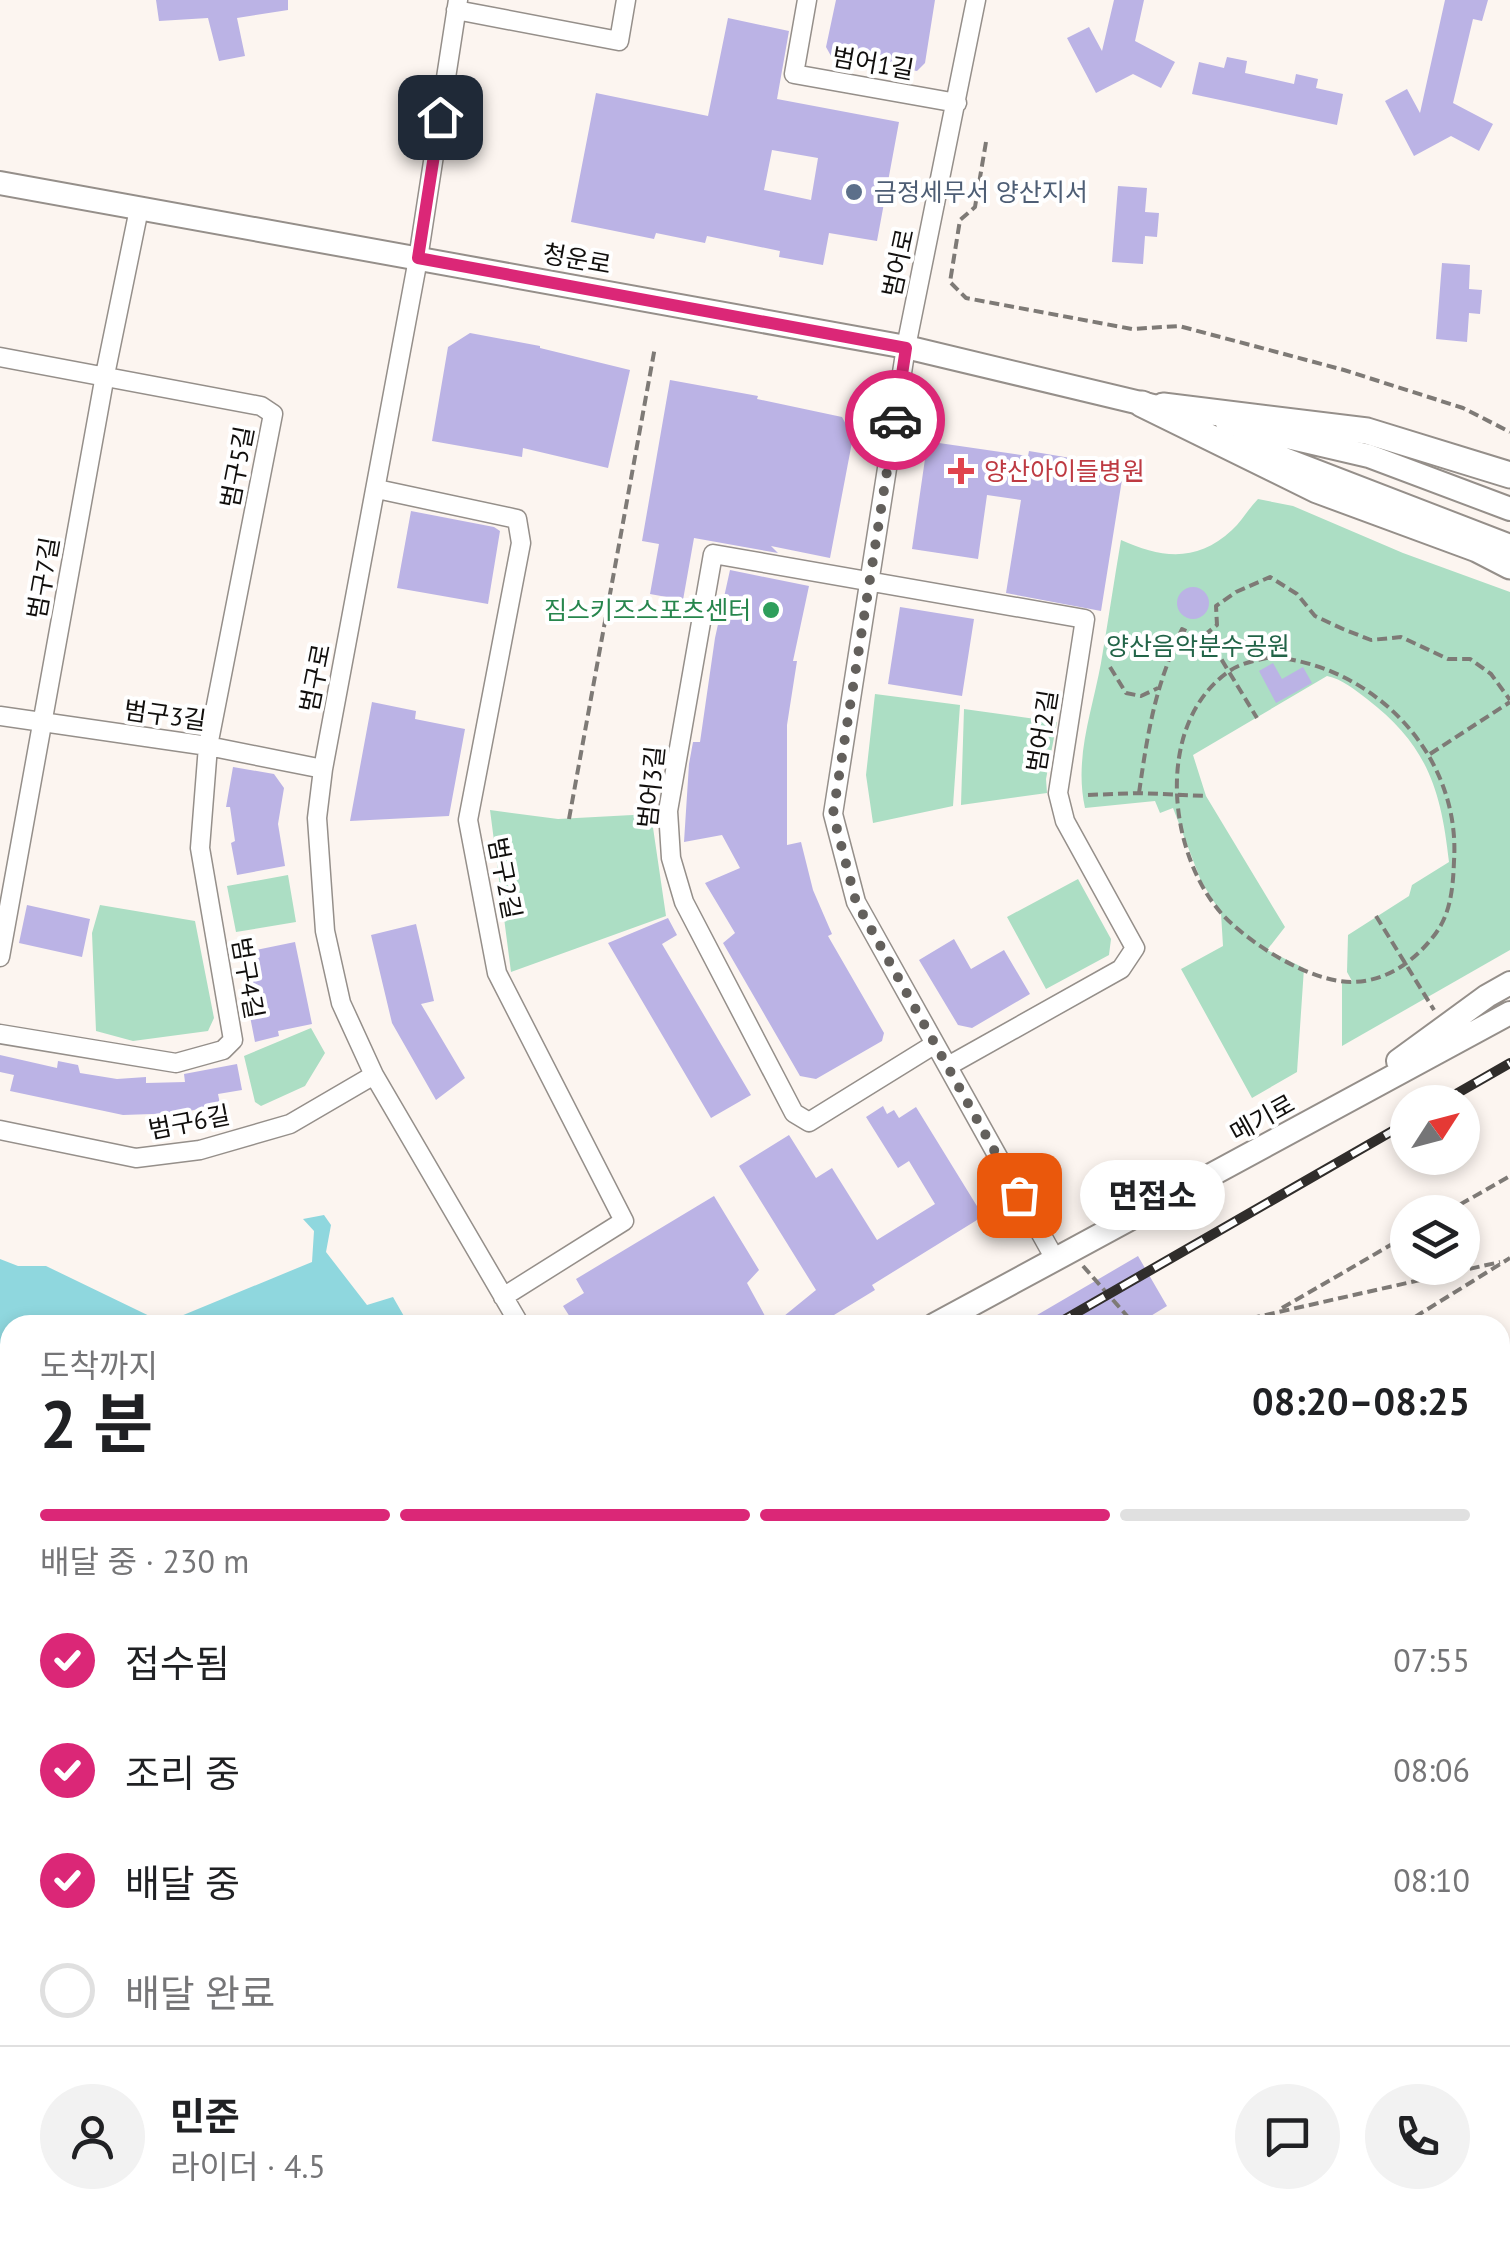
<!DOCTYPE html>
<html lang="ko">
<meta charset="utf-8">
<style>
body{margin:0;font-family:"PT Sans","Noto Sans KR",sans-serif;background:#f2f2f2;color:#202124;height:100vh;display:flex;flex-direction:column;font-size:38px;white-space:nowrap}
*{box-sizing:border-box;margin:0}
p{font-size:32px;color:#757577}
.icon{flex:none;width:55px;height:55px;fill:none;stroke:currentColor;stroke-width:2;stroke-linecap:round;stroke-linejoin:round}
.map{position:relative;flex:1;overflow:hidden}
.drawer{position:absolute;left:0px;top:1315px;width:1510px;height:930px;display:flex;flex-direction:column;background:#fff;border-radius:30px 30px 0 0;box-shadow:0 5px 15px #0003}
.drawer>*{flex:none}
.needle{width:65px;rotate:54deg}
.buttons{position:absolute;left:1390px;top:1085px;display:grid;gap:20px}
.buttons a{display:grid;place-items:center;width:90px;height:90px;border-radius:50%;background:#fff;box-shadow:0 5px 15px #0003;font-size:50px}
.pin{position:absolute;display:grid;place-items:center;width:85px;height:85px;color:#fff;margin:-42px;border-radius:20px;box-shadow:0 5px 15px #0006}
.courier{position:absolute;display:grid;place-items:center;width:100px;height:100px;margin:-50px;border:8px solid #db2777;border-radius:50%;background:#fff;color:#222;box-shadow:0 2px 12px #0007}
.bubble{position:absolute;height:70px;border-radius:35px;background:#fff;box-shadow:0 5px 15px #0003;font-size:32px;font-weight:700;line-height:70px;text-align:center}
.overview em{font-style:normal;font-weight:700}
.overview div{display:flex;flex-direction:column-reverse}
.overview{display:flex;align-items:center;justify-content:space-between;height:170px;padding:0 40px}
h1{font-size:65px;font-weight:700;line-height:75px}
.bar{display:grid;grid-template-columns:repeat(4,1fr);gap:15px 10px;align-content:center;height:120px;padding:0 40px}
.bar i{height:12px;border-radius:8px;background:#e0e0e0}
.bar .selected{background:#db2777}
.bar p{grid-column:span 4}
.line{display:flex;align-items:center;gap:25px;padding:0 40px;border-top:2px solid #e0e0e0}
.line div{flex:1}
.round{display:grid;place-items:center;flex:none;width:105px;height:105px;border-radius:52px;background:#f2f2f2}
ol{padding:0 40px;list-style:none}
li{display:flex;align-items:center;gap:30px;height:110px}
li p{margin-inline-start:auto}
li .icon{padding:10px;border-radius:50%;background:#db2777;color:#fff;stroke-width:4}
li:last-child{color:#757577}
li i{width:55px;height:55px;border:5px solid #e0e0e0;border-radius:50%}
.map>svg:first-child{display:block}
</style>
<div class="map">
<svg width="1510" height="2245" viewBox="0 0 1510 2245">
<rect width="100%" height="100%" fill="#fcf5f0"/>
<path fill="#f5e8de" d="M1500,2123L1510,2124V2245H1188L1201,2235H1500Z"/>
<path fill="#acdec4" d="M1258,499L1293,506L1403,553L1510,592V950L1342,1046V980L1352,981L1347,972L1348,935L1409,896L1412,885L1449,862C1441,789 1427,745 1367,699C1355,690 1342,679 1327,676L1193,755L1206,796L1285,927L1267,950L1304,968L1297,1072L1252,1098L1181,969L1223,946L1221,913L1201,881L1173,808L1160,813L1155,801L1085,808C1074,758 1092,712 1101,663C1108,622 1114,581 1121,540C1161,558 1197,563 1232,530C1242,521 1248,509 1258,499Z
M875,694L960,705L953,806L873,823L866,775Z
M964,709L1057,722L1046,779L1047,793L961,805Z
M490,810L558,819L651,814L666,916L511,972Z
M288,875L296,922L236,932L227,886Z
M1078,879L1111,939L1109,955L1046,989L1007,917Z
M100,905L195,921L214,1018L208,1031L133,1041L96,1031L92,933Z
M311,1028L325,1053L305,1086L261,1106L255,1102L244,1056Z"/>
<path fill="#8fd7de" d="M324,1215L331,1225L326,1252L367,1305L393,1297L409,1325H10V1553L0,1559V1259L18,1266H46L164,1323L312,1262L314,1231L303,1219Z
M1510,1350V1735L1500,1749V1355Z
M10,2176V2235H617L598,2245H0V2179Z"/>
<path fill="#bbb3e5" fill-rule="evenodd" d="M156,0H288V10L237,18L245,56L219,61L208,18L159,21Z
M836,0H935L925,63L917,71L831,56L826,47Z
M1114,0H1144L1135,41L1175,62L1161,88L1133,74L1096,93L1067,38L1089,27L1102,51Z
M1445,0H1488L1482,21L1473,19L1453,103L1493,124L1479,151L1451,136L1414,156L1385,101L1407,89L1420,113Z
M728,18L789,31L777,99L899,122L877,241L829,233L823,265L779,257L780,251L707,236L705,243L656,233L654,239L571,222L596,93L708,116ZM772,150L818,158L811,200L764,190Z
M1227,57L1247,61L1245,73L1294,84L1296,74L1318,79L1316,88L1343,94L1337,125L1192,94L1199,62L1224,68Z
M1118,186L1147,188L1145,212L1159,213L1157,237L1145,236L1143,264L1112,262Z
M1442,263L1470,265L1469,289L1482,290L1480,314L1469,313L1467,342L1436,339Z
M470,333L540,346V348L630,370L608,468L523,448L522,457L432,441L448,347Z
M670,380L758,396L757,399L842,417L853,437L830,558L771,546L778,553L694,538L683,600L650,594L659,544L642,541Z
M939,443L1028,456L1029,451L1124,467L1101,611L1006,593L1021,500L987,495L978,559L912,549L926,452Z
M411,511L494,527L500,531L488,604L397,588Z
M730,570L809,586L793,661H797L787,725V845L801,842L813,890L832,934L828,936L884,1033L882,1041L816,1079L800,1076L723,943L735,933L705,883L740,868L722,835L684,842L689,764L693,742H700L715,638Z
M1177 603a16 16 0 1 1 32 0a16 16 0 1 1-32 0Z
M900,607L974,619L962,696L888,684Z
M1273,663L1282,679L1303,667L1312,683L1276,703L1259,671Z
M372,702L416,711L415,719L465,729L449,816L350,821Z
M233,767L274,774L284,788L278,824L285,866L237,875L231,843L235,841L230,807H226Z
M27,905L90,919L82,957L19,943Z
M668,918L677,935L662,944L751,1095L711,1118L608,943Z
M416,924L434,1001L421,1004L465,1078L436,1100L392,1023L371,935Z
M954,939L971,969L1004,950L1030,994L972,1028L958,1025L919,960Z
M295,942L312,1024L278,1031L279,1036L255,1042L247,1001L253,1000L249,978L256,976L252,958H257L256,950Z
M0,1055L57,1068L58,1061L78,1065L80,1073L117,1079L146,1077V1083L185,1082L184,1074L237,1064L242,1090L218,1094L220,1104L181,1113L123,1115L10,1091L14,1075L0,1072Z
M883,1106L887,1114L894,1110L899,1118L916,1107L980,1211L977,1220L872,1285L875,1290L834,1315L840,1325H773L816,1290L739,1166L789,1135L816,1178L832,1168L877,1240L935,1204L909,1161L898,1168L866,1117Z
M714,1196L759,1270L747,1283L770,1325H575L563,1306L584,1293L576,1279Z
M1138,1256L1167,1306L1136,1325H1020Z"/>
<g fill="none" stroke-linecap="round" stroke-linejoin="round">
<g stroke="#958f8a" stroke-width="12">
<path id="lane" d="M0,1711L10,1706"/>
</g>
<g stroke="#958f8a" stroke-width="21">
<path id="street" d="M458,0L418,259L323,769L317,818L325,931L341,1003L374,1075L520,1325
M807,0L794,74L957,103
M976,0L906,347L833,814L856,902L1055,1259
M456,10L619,41L626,0
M0,357L261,406L273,414L208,746L200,848L233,1040L223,1050L176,1063L0,1034
M377,489L517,519L521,543L468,820L497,973L624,1221L503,1297
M0,716L208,746L323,769
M0,957L105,375L139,209
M935,1044L809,1122L794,1113L684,902L671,858L668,811L713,554L1085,619L1058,793L1065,821L1135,948L1121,969L948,1066
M0,1130L136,1158L200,1150L290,1124L374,1075"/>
</g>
<g stroke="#958f8a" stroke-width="26">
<path id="secondary" d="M0,183L906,347L1157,407
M1227,423L1369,456L1510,509
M1243,443L1510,546
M1398,1061L1487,996L1510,983
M934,1325L1510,1013
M0,1834L10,1830
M1500,1971L1510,1964
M1115,2245L1128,2235"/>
</g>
<g stroke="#958f8a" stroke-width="29">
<path id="primary" d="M1142,404L1317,490L1477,549L1510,566
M1163,406L1367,431L1510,475"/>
</g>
<path stroke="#7e7a76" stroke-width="4" stroke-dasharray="10 5" stroke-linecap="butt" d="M986,142L975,207L960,220L950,282L966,298L1132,329L1179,326L1344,370L1463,408L1510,432
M1206,634L1257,718
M1271,657C1374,665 1461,755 1454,861C1453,887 1451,912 1436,933C1416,960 1388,981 1353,982C1311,983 1248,943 1221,913C1167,851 1155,724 1228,672C1240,663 1257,660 1271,657Z
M1110,667L1126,693L1141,696L1158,688
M1430,754L1510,702
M1139,793C1148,730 1155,687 1182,629L1201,638L1217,625L1216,606L1236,592L1270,577L1297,594L1315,616L1343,629L1371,640L1401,637L1448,659H1470L1491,674L1510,700
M1088,795L1139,793L1206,796
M569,819L655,347
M1376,916L1434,1010
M1447,1212L1510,1176
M1083,1266L1135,1325
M1282,1308L1408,1235
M1221,1325L1500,1262
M1252,1325L1269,1315
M1402,1325L1510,1258
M1500,2001L1510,2003
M0,2037L10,2031
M1500,2101L1510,2102
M0,2126L10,2123
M670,2245L687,2235
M843,2245L861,2235"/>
<use href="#lane" stroke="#fff" stroke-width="9"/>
<use href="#street" stroke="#fff" stroke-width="18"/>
<use href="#secondary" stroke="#fff" stroke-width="22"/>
<use href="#primary" stroke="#fff" stroke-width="25"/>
<g stroke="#302d2b" stroke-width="10">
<path id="rail" d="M1442,1102L1510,1063
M1055,1325L1408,1122
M0,1901L10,1897"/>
</g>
<use href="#rail" stroke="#fff" stroke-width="6" stroke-dasharray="19" stroke-linecap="butt"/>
</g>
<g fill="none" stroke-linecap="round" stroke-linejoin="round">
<path stroke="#63605c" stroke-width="10" stroke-dasharray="0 18" d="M895,420L833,814L856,902L1019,1195"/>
<path stroke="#db2777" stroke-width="12" d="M440,117L418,258L906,348L895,420"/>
</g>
<circle fill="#5c6f8a" stroke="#fff" stroke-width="4" cx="854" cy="192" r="10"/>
<path fill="#e0444e" stroke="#fff" stroke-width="4" d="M956 456h10v10h10v10h-10v10h-10v-10h-10v-10h10z"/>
<circle fill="#2e9e5b" stroke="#fff" stroke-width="4" cx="771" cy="610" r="10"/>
<g text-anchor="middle" stroke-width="8" stroke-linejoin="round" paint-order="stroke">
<g font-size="25" fill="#110f0d" stroke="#fff">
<text transform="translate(873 63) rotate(10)" y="9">범어1길</text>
<text transform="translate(577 259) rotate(10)" y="9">청운로</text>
<text transform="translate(898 263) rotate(-78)" y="9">범어로</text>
<text transform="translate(237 467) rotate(-79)" y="9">범구5길</text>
<text transform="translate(43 578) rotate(-80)" y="9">범구7길</text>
<text transform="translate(315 678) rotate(-79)" y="9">범구로</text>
<text transform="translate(165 715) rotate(8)" y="9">범구3길</text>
<text transform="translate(1042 731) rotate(-81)" y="9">범어2길</text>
<text transform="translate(651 787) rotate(-84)" y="9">범어3길</text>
<text transform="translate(505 878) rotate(79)" y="9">범구2길</text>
<text transform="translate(248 978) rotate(80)" y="9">범구4길</text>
<text transform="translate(1262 1118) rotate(-29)" y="9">메기로</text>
<text transform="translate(189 1122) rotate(-11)" y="9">범구6길</text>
</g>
<g font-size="25" fill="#4e5e75" stroke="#fff" text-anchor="start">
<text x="874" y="201">금정세무서 양산지서</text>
</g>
<g font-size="25" fill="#be3a42" stroke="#fff" text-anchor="start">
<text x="984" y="480">양산아이들병원</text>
</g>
<g font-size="25" fill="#27864d" stroke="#fff" text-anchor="end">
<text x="751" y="619">짐스키즈스포츠센터</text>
</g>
<g font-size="25" fill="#226448" stroke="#fff">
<text x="1198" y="655">양산음악분수공원</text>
</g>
</g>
</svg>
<div class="buttons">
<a><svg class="needle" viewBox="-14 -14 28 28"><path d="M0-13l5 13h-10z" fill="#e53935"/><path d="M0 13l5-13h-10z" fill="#757577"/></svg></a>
<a><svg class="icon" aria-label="layers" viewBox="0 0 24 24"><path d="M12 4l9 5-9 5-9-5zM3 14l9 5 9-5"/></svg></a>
</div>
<div class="pin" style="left:1019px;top:1195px;background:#ea580c"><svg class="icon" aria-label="bag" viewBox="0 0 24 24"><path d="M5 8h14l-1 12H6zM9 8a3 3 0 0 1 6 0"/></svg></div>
<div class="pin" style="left:440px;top:117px;background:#1f2937"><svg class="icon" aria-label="home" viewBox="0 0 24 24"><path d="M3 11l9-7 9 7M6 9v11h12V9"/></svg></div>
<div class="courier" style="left:895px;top:420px"><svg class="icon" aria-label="car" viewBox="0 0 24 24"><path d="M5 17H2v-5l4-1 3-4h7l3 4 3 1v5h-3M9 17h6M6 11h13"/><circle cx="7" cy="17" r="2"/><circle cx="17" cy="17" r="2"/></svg></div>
<div class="bubble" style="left:1080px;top:1160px;width:145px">면접소</div>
<section class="drawer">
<div class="overview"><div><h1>2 분</h1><p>도착까지</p></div><em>08:20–08:25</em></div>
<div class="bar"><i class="selected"></i><i class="selected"></i><i class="selected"></i><i></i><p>배달 중 · 230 m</p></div>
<ol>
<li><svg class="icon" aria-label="check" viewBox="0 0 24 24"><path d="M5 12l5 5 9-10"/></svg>접수됨<p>07:55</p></li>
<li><svg class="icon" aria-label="check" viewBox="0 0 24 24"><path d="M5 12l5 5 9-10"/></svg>조리 중<p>08:06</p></li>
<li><svg class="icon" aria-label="check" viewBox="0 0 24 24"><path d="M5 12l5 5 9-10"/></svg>배달 중<p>08:10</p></li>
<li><i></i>배달 완료</li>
</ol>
<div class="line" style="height:180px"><a class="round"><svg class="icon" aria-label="person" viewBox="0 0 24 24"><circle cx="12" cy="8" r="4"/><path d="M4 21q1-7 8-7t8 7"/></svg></a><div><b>민준</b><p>라이더 · 4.5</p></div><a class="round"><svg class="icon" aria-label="chat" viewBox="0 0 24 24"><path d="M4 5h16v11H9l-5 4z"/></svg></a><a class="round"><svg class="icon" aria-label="phone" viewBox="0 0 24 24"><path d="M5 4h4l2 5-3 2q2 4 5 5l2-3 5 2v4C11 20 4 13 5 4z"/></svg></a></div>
</section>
</div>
